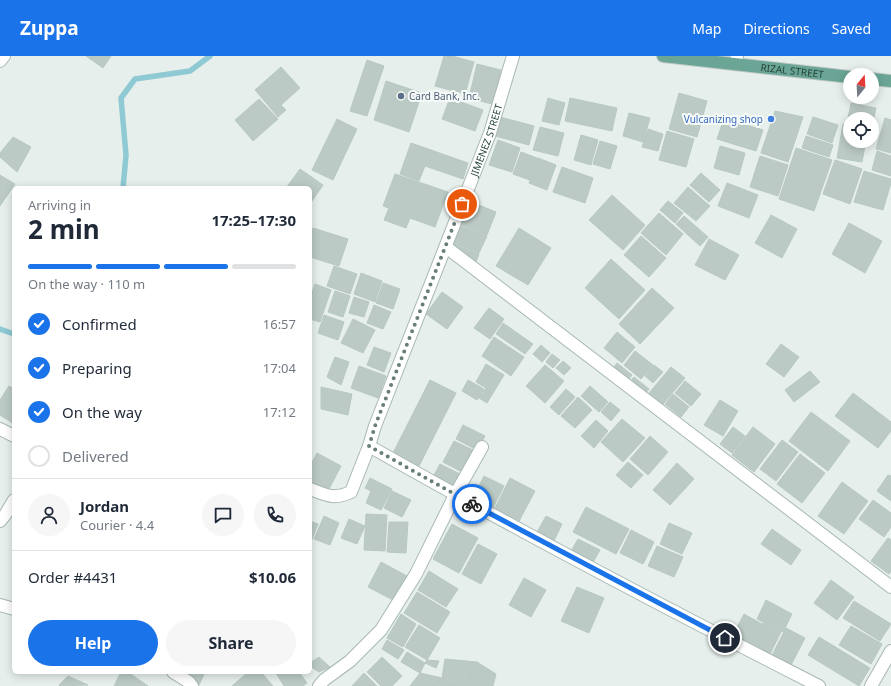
<!DOCTYPE html>
<meta charset="utf-8">
<style>
body{margin:0;font-family:"Noto Sans",sans-serif;background:#f6f6f7;color:#1f2937;height:100vh;display:flex;flex-direction:column;font-size:15px;white-space:nowrap}
*{box-sizing:border-box;margin:0}
p{font-size:13px;color:#747a83}
.icon{flex:none;width:22px;height:22px;fill:none;stroke:currentColor;stroke-width:2;stroke-linecap:round;stroke-linejoin:round}
.map{position:relative;flex:1;overflow:hidden}
.side{position:absolute;left:12px;top:130px;width:300px;height:488px;display:flex;flex-direction:column;background:#fff;border-radius:6px;box-shadow:0 2px 10px #0003}
.side>*{flex:none}
.needle{width:26px;rotate:18deg}
.buttons{position:absolute;left:843px;top:12px;display:grid;gap:8px}
.buttons a{display:grid;place-items:center;width:36px;height:36px;border-radius:50%;background:#fff;box-shadow:0 2px 10px #0003;font-size:20px}
.pin{position:absolute;display:grid;place-items:center;width:34px;height:34px;color:#fff;margin:-17px;border:2px solid #fff;border-radius:50%;box-shadow:0 1px 4px #0007}
.courier{position:absolute;display:grid;place-items:center;width:40px;height:40px;margin:-20px;border:3px solid #1a73e8;border-radius:50%;background:#fff;color:#222;box-shadow:0 1px 5px #0007}
.headline em{font-style:normal;font-weight:700}
.headline div{display:flex;flex-direction:column-reverse}
.headline{display:flex;align-items:center;justify-content:space-between;height:68px;padding:0 16px}
h1{font-size:26px;font-weight:700;line-height:30px}
.bar{display:grid;grid-template-columns:repeat(4,1fr);gap:6px 4px;align-content:center;height:48px;padding:0 16px}
.bar i{height:5px;border-radius:3px;background:#e0e1e3}
.bar .active{background:#1a73e8}
.bar p{grid-column:span 4}
.line{display:flex;align-items:center;gap:10px;padding:0 16px;border-top:1px solid #e0e1e3}
.line div{flex:1}
.round{display:grid;place-items:center;flex:none;width:42px;height:42px;border-radius:21px;background:#f6f6f7}
ol{padding:0 16px;list-style:none}
li{display:flex;align-items:center;gap:12px;height:44px}
li p{margin-inline-start:auto}
li .icon{padding:4px;border-radius:50%;background:#1a73e8;color:#fff;stroke-width:4}
li:last-child{color:#747a83}
li i{width:22px;height:22px;border:2px solid #e0e1e3;border-radius:50%}
.cta{display:flex;gap:8px;margin-top:auto;padding:8px 16px}
.cta a{flex:1;height:46px;border-radius:24px;background:#1a73e8;color:#fff;font-size:16px;font-weight:700;line-height:46px;text-align:center}
.cta a+a{background:#f6f6f7;color:#1f2937}
header{display:flex;align-items:center;gap:24px;box-sizing:border-box;height:56px;padding:0 20px;background:#1a73e8;color:#fff}
header strong{font-size:19px}
nav{display:flex;gap:22px;margin-inline-start:auto;font-size:14px}
.map>svg:first-child{display:block}
</style>
<header>
<strong>Zuppa</strong>
<nav><a>Map</a><a>Directions</a><a>Saved</a></nav>
</header>
<div class="map">
<svg width="891" height="630" viewBox="0 0 891 630">
<rect width="100%" height="100%" fill="#e6efeb"/>
<g fill="none" stroke-linecap="round" stroke-linejoin="round">
<path stroke="#8ec9d4" stroke-width="5.5" d="M123,132L126,99L121,42L135,23L190,15L210,0
M0,273L14,278"/>
</g>
<path fill="#bbcac4" stroke="#b8c9c2" d="M86,0H111L103,12Z
M444,0H452L474,6L465,38L435,30Z
M367,4L384,10L367,60L350,55Z
M477,8L501,14L492,48L469,42Z
M281,11L300,32L281,49L286,54L278,61L255,34Z
M386,25L422,37L409,76L374,64Z
M679,37L707,45L697,81L669,73Z
M450,42L483,54L475,75L442,63Z
M548,42L565,47L559,69L542,65Z
M570,42L617,52L612,75L565,65Z
M259,43L278,63L253,85L235,64Z
M851,47L876,52L872,71V63H850V68L847,67Z
M775,55L803,61L788,106L761,97Z
M629,57L650,62L643,86L623,80Z
M500,61L534,70L529,89L495,80Z
M813,61L838,69L832,87L807,78Z
M724,62L763,74L756,95L717,83Z
M885,62L891,64V97L876,93Z
M337,63L357,73L333,124L312,114Z
M843,68L850,70V85H866L862,106L837,102Z
M540,71L564,77L558,100L533,94Z
M648,73L663,78L658,95L642,91Z
M667,75L694,83L686,111L659,104Z
M581,79L598,84L591,109L574,104Z
M806,80L833,89L829,101L802,92Z
M13,81L31,91L17,116L0,101V97Z
M498,84L520,92L512,116L489,109Z
M600,85L617,90L610,113L593,108Z
M411,87L468,107L463,123L425,110L419,125L400,118Z
M720,90L745,97L739,119L714,112Z
M796,92L832,104L814,155L779,143Z
M877,95L891,100V120L872,114Z
M521,96L537,102L530,124L513,118Z
M760,100L788,109L778,140L750,131Z
M538,102L556,109L547,134L529,127Z
M835,104L862,113L850,148L823,138Z
M562,111L593,122L585,147L553,136Z
M300,113L323,129L310,148V132H286Z
M864,115L891,123V127L883,154L854,146Z
M701,117L720,134L709,146L690,129Z
M395,118L448,136L435,171L410,162L406,172L384,164L389,152L383,150Z
M0,119L15,128L0,150Z
M727,127L758,139L749,162L718,150Z
M688,131L710,150L696,165L674,147Z
M612,139L645,169L623,194L589,164Z
M469,145L496,156L487,179L460,168Z
M668,145L683,157L675,167L660,154Z
M659,157L683,178L666,199L641,177Z
M771,159L797,173L782,202L755,187Z
M684,160L708,181L700,190L676,168Z
M849,167L882,185L865,217L832,198Z
M459,169L487,180L479,197L452,186Z
M313,172L348,183L339,210L310,201V182Z
M519,172L551,192L528,229L496,210Z
M641,180L666,202L649,221L624,199Z
M709,183L739,199L725,224L695,209Z
M454,188L479,198L476,206L453,193Z
M611,203L645,234L619,263L585,232Z
M334,210L357,218L350,238L327,230Z
M361,217L382,225L375,246L354,238Z
M383,227L400,233L393,253L376,247Z
M315,228L331,234L320,266L310,263V242Z
M652,232L674,252L640,288L619,268Z
M335,235L350,240L343,261L328,256Z
M442,236L463,251L447,273L426,258Z
M354,241L369,246L364,261L349,257Z
M374,249L391,256L383,273L367,267Z
M489,252L504,263L490,283L474,272Z
M324,259L344,266L338,284L318,277Z
M353,263L375,274L363,297L341,287Z
M503,267L533,288L525,298L496,278Z
M617,276L635,291L622,307L604,292Z
M494,281L524,301L511,320L482,300Z
M781,288L799,301L784,321L766,308Z
M541,289L550,297L542,306L533,298Z
M374,291L391,297L384,316L367,309Z
M635,295L653,309L641,323L624,309Z
M552,298L560,304L553,312L546,306Z
M335,301L349,306L341,329L327,321Z
M563,305L571,312L564,319L556,312Z
M617,307L632,319L628,324L613,312Z
M486,308L504,319L487,347L479,342L486,332L476,326Z
M545,309L564,325L545,347L526,330Z
M654,309L663,316L653,327L645,320Z
M359,310L386,320L378,342L351,332Z
M671,311L685,322L663,348L649,337Z
M810,315L820,326L794,346L785,334Z
M634,321L649,333L645,338L630,326Z
M430,324L456,337L418,412L392,399Z
M468,324L484,333L477,344L462,335Z
M685,325L701,338L691,350L675,337Z
M9,330L14,333V368L0,359V344Z
M590,330L608,346L599,356L581,340Z
M321,331L352,338L348,359L321,353Z
M566,333L575,341L559,359L550,351Z
M853,337L891,366V375L878,392L835,360Z
M673,338L689,351L681,361L665,348Z
M578,341L592,354L575,372L561,360Z
M720,344L738,355L723,380L704,369Z
M610,346L620,354L611,365L601,356Z
M811,356L850,385L828,415L789,385Z
M622,363L645,382L623,406L601,386Z
M596,364L608,375L594,392L581,380Z
M463,369L485,380L477,394L456,383Z
M733,371L745,380L732,397L720,388Z
M753,371L775,388L754,416L732,399Z
M650,380L668,396L648,419L630,403Z
M782,384L798,396L776,425L760,413Z
M454,385L475,395L464,417L443,406Z
M317,397L341,410L327,437L310,428V410Z
M800,398L825,417L802,447L777,428Z
M628,406L643,419L631,432L616,419Z
M677,407L694,423L670,449L653,434Z
M440,408L462,419L453,435L432,423Z
M888,419L891,420V445L877,435Z
M484,420L504,430L492,454L472,444Z
M370,422L392,433L381,454L366,447L371,435L365,432Z
M510,422L535,435L517,469L493,456Z
M842,426L868,445L844,478L818,460Z
M392,435L411,444L402,461L384,452Z
M873,444L891,457V471L884,481L859,463Z
M586,451L629,473L616,498L573,476Z
M366,458L387,459L385,495L364,494Z
M324,460L339,467L330,489L314,483Z
M546,460L562,468L553,487L536,478Z
M349,463L365,470L357,488L341,482Z
M310,465L318,468L310,488Z
M389,466H408L406,497L387,496Z
M669,467L692,477L682,498L660,488Z
M452,468L478,482L459,517L433,503Z
M772,473L801,494L791,509L761,488Z
M631,474L654,486L643,508L620,497Z
M888,482L891,484V515L889,518L871,505Z
M578,483L600,494L592,508L570,497Z
M478,488L497,498L481,528L462,518Z
M657,490L683,501L674,521L648,510Z
M381,506L407,520L395,545L368,531Z
M429,515L458,533L446,551L418,534Z
M524,522L546,534L531,561L509,549Z
M831,524L854,541L837,564L814,547Z
M577,531L604,542L589,577L561,565Z
M417,536L450,556L437,577L404,557Z
M766,544L792,558L783,576L757,563Z
M854,545L891,568L880,585L843,562Z
M401,558L416,568L403,591L387,582Z
M744,558L762,568L749,592L731,583Z
M763,567L781,576L768,602L750,592Z
M419,569L440,582L427,604L405,591Z
M851,570L882,588L871,608L839,589Z
M786,572L805,582L789,613L770,603Z
M819,581L870,612L859,630L808,599Z
M387,584L404,594L398,603L382,593Z
M407,596L425,607L420,617L401,606Z
M319,601L330,611L319,616L310,610V607Z
M382,601L402,620L392,630H381L367,616Z
M445,603L477,606L466,630H456L442,622Z
M427,604L439,605L436,612L425,607Z
M477,606L496,618L493,630H466Z
M121,616H128L148,630H114Z
M182,616H205L199,629Z
M248,616H261L273,630H232Z
M277,616H299L307,627L303,630H284L276,617Z
M364,617L377,630H352Z
M420,617L442,622L439,630H410Z
M68,620L88,629L60,630L59,629Z
M442,622L456,630H440Z"/>
<g fill="none" stroke-linecap="round" stroke-linejoin="round">
<g stroke="#a8b8b2" stroke-width="14">
<g id="minor">
<path d="M0,5L4,0"/>
<path d="M735,8L737,0"/>
<path d="M446,191L891,531"/>
<path d="M0,373L14,380"/>
<path d="M369,390C517,474 667,553 819,630"/>
<path id="s1" d="M310,433C326,439 334,444 351,436L369,390L375,370L490,77L513,0"/>
<path d="M0,465L5,459L14,444"/>
<path d="M0,549L14,553"/>
<path d="M173,616L189,626L192,630"/>
<path d="M319,630L324,624L350,605L381,574L416,518L455,439L482,391"/>
<path d="M871,630L891,595"/>
</g>
</g>
<g stroke="#c2cac8" stroke-width="14">
<g id="major">
<path id="s2" d="M663,0L850,21"/>
<path d="M872,23L891,25"/>
</g>
</g>
<use href="#minor" stroke="#fff" stroke-width="12"/>
<use href="#major" stroke="#6aa596" stroke-width="12"/>
</g>
<g fill="none" stroke-linecap="round" stroke-linejoin="round">
<path stroke="#687f78" stroke-width="4" stroke-dasharray="0 7.2" d="M462,148L375,370L369,390L472,448"/>
<path stroke="#1a73e8" stroke-width="5" d="M472,448L725,582"/>
</g>
<circle fill="#5c6f8a" stroke="#f7fbf9" stroke-width="1.5" cx="401" cy="40" r="4"/>
<circle fill="#3f7fe0" stroke="#f7fbf9" stroke-width="1.5" cx="771" cy="63" r="4"/>
<g text-anchor="middle" stroke-width="4" stroke-linejoin="round" paint-order="stroke">
<g font-size="10" fill="#24423a" stroke="#f7fbf9">
<text dy="4" stroke="none"><textPath href="#s2" startOffset="130">RIZAL STREET</textPath></text>
<text dy="4" stroke="none"><textPath href="#s1" startOffset="420">JIMENEZ STREET</textPath></text>
</g>
<g font-size="10" fill="#4e5e75" stroke="#f7fbf9" text-anchor="start">
<text x="409" y="44">Card Bank, Inc.</text>
</g>
<g font-size="10" fill="#366cbe" stroke="#f7fbf9" text-anchor="end">
<text x="763" y="67">Vulcanizing shop</text>
</g>
</g>
</svg>
<div class="buttons">
<a><svg class="needle" viewBox="-14 -14 28 28"><path d="M0-13l5 13h-10z" fill="#e53935"/><path d="M0 13l5-13h-10z" fill="#747a83"/></svg></a>
<a><svg class="icon" aria-label="locate" viewBox="0 0 24 24"><circle cx="12" cy="12" r="6"/><path d="M12 2v4M12 18v4M2 12h4M18 12h4"/></svg></a>
</div>
<div class="pin" style="left:462px;top:148px;background:#ea580c"><svg class="icon" aria-label="bag" viewBox="0 0 24 24"><path d="M5 8h14l-1 12H6zM9 8a3 3 0 0 1 6 0"/></svg></div>
<div class="pin" style="left:725px;top:582px;background:#1f2937"><svg class="icon" aria-label="home" viewBox="0 0 24 24"><path d="M3 11l9-7 9 7M6 9v11h12V9"/></svg></div>
<div class="courier" style="left:472px;top:448px"><svg class="icon" aria-label="bike" viewBox="0 0 24 24"><circle cx="6" cy="16" r="4"/><circle cx="18" cy="16" r="4"/><path d="M6 16l4-8h5l3 8M10 8l3 8H6M13 5h3"/></svg></div>
<section class="side">
<div class="headline"><div><h1>2 min</h1><p>Arriving in</p></div><em>17:25–17:30</em></div>
<div class="bar"><i class="active"></i><i class="active"></i><i class="active"></i><i></i><p>On the way · 110 m</p></div>
<ol>
<li><svg class="icon" aria-label="check" viewBox="0 0 24 24"><path d="M5 12l5 5 9-10"/></svg>Confirmed<p>16:57</p></li>
<li><svg class="icon" aria-label="check" viewBox="0 0 24 24"><path d="M5 12l5 5 9-10"/></svg>Preparing<p>17:04</p></li>
<li><svg class="icon" aria-label="check" viewBox="0 0 24 24"><path d="M5 12l5 5 9-10"/></svg>On the way<p>17:12</p></li>
<li><i></i>Delivered</li>
</ol>
<div class="line" style="height:72px"><a class="round"><svg class="icon" aria-label="person" viewBox="0 0 24 24"><circle cx="12" cy="8" r="4"/><path d="M4 21q1-7 8-7t8 7"/></svg></a><div><b>Jordan</b><p>Courier · 4.4</p></div><a class="round"><svg class="icon" aria-label="chat" viewBox="0 0 24 24"><path d="M4 5h16v11H9l-5 4z"/></svg></a><a class="round"><svg class="icon" aria-label="phone" viewBox="0 0 24 24"><path d="M5 4h4l2 5-3 2q2 4 5 5l2-3 5 2v4C11 20 4 13 5 4z"/></svg></a></div>
<div class="line" style="height:52px"><div>Order #4431</div><b>$10.06</b></div>
<div class="cta"><a>Help</a><a>Share</a></div>
</section>
</div>
